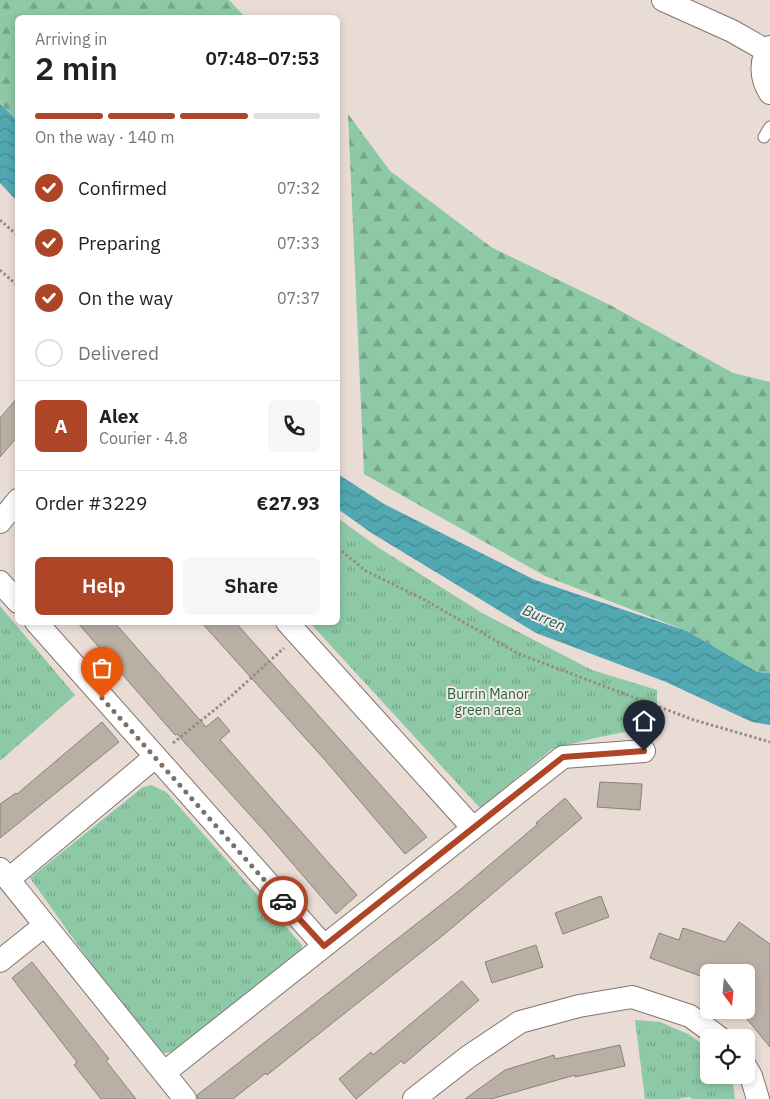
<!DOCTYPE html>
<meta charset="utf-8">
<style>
body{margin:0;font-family:"IBM Plex Sans",sans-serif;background:#f6f6f6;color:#202124;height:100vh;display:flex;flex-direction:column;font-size:19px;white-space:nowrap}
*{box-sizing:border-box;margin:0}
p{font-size:16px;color:#757577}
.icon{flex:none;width:28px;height:28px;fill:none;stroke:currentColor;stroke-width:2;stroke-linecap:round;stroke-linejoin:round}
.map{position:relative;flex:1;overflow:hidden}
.panel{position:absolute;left:15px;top:15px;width:325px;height:610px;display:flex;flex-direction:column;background:#fff;border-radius:8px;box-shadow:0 2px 8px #0003}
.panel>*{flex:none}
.needle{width:32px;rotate:164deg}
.controls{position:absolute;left:700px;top:964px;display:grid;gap:10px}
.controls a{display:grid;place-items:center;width:55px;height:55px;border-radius:8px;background:#fff;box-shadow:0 2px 8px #0003;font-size:25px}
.pin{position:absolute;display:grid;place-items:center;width:42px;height:42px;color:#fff;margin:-51px -21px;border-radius:50% 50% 50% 0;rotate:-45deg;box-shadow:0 0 5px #0007}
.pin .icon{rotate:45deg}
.courier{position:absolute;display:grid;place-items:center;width:50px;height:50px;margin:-25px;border:4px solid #ae4526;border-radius:50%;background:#fff;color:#222;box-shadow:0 1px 6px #0007}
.overview em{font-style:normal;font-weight:600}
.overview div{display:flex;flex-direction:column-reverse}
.overview{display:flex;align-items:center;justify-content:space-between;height:85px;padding:0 20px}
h1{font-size:32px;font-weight:600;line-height:38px}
.bar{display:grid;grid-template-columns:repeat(4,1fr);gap:8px 5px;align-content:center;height:60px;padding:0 20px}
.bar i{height:6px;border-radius:4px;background:#e0e0e0}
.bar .active{background:#ae4526}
.bar p{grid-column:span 4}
.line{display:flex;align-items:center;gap:12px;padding:0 20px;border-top:1px solid #e0e0e0}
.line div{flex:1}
.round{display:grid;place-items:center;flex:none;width:52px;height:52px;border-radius:8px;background:#f6f6f6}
ol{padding:0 20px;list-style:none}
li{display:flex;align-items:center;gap:15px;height:55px}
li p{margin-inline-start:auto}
li .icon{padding:5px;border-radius:50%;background:#ae4526;color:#fff;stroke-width:4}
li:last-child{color:#757577}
li i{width:28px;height:28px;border:2px solid #e0e0e0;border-radius:50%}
.cta{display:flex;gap:10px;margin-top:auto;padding:10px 20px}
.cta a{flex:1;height:58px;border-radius:8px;background:#ae4526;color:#fff;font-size:20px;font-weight:600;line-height:58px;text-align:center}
.cta a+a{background:#f6f6f6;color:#202124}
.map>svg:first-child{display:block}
</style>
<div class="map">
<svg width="770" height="1099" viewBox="0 0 770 1099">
<defs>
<pattern id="grass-tufts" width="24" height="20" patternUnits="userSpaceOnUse" patternTransform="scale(1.25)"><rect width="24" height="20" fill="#8dc9a6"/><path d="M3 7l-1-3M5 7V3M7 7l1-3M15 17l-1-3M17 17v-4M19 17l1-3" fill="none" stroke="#75a488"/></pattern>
<pattern id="forest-firs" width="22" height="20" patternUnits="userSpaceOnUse" patternTransform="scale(1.25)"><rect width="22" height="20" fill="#8dc9a6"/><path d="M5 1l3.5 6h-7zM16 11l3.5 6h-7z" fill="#75a488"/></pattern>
<pattern id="water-waves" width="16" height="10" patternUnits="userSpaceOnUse" patternTransform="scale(1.25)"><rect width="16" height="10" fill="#51a8b2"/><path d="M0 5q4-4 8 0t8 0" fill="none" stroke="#458a92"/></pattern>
</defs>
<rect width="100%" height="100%" fill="#e9dcd4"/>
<path fill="url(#grass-tufts)" d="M338,518L379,548L482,613L592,670L657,690V733L630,731L595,738L552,749L480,808L310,623L338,622Z
M0,606L75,695L0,761Z
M151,785L166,792L302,945V955L180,1050L165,1053L152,1049L30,878L143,787Z
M635,1020L660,1022L688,1034L709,1049V1075H727L733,1084L735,1099H692L690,1097L677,1099H645Z"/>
<path fill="url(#forest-firs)" d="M0,0H229L245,17L18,18L17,120L0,104Z
M348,114L390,171L491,247L610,305L733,373L770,382V673L757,672L687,631L545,576L364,474Z"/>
<path fill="url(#water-waves)" d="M0,104L17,120V201L0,183Z
M338,474L384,504L535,580L687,631L757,672L770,673V725L752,722L666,682L536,633L370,532L338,509Z"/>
<path fill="#b9afa5" stroke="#8a8177" d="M18,397V436L0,457V418Z
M77,622H114L206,727L218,717L230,731L220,740L357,895L336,914L268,835L177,734L175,735Z
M201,622H235L427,837L405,854L325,760Z
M102,722L119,742L0,838V804L16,793L17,794Z
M600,782L642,784L640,810L597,807Z
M565,798L582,818L447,932L267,1075L266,1073L233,1099H198L197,1095L214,1082L461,889L538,824L536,823Z
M601,896L609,917L563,934L555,913Z
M739,922L770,944V1047L746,1018V972H709V979L650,958L659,933L679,940L683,928L725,942Z
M536,945L543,967L492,983L485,962Z
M32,962L109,1059L106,1061L136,1099H101L74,1065L77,1062L12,978Z
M462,981L479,1000L404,1064L401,1061L356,1099L339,1079L371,1052L373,1055Z
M620,1045L625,1066L575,1077V1075L491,1099H465L505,1070L554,1055L555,1059Z"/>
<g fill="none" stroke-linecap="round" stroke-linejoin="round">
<g stroke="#81756e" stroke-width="13">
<path id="service" d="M764,137L770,127"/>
</g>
<g stroke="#81756e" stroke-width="24">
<path id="minor" d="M663,0L732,31L767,51
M770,47C759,60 761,79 770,93
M0,522L18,500
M0,582L18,602
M36,622L324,946
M287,622L473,828
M0,869L185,1099
M9,879L155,757
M0,961L45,925
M746,1067L751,1076L758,1099
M165,1072L563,757L644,751
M414,1099L468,1057L520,1022L579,1006L632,997L690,1016L720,1038"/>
</g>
<path stroke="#968c87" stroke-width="3" stroke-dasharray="2.5 2.5" stroke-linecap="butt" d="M0,220L18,236
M0,270L18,286
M338,548L366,571L425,600L519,654L694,720L770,742
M649,731L655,707
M173,743L228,699L284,648"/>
<use href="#service" stroke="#fff" stroke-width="11"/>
<use href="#minor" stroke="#fff" stroke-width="22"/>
</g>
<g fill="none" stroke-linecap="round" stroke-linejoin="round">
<path stroke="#7a716d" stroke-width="5" stroke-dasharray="0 9" d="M102,698L283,901"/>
<path stroke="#ae4526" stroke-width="6" d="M283,901L324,946L563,757L644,751"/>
</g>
<g text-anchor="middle" stroke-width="4" stroke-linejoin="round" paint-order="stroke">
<g font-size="14" fill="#1e6744" stroke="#f7e9e1">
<text x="488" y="699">Burrin Manor<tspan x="488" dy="16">green area</tspan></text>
</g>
<g font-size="15" font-style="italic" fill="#0e5a62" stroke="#f7e9e1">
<text transform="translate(544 618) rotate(23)" y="5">Burren</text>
</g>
</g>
</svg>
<div class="controls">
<a><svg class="needle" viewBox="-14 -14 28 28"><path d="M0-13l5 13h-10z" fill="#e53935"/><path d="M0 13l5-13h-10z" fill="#757577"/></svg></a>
<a><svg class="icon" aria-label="locate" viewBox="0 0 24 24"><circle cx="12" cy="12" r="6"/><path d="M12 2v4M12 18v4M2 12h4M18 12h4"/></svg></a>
</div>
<div class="pin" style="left:102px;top:698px;background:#ea580c"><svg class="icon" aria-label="bag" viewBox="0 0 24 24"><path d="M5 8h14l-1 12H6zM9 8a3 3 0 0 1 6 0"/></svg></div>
<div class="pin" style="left:644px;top:751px;background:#1f2937"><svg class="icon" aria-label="home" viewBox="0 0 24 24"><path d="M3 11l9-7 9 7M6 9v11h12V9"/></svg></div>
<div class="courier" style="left:283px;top:901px"><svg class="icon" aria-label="car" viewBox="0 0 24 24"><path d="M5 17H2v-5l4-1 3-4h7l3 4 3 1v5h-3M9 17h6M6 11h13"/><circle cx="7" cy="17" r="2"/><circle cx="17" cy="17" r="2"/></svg></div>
<section class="panel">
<div class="overview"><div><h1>2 min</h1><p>Arriving in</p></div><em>07:48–07:53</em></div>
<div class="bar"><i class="active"></i><i class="active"></i><i class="active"></i><i></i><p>On the way · 140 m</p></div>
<ol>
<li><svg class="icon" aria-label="check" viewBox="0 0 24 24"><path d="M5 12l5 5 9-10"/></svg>Confirmed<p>07:32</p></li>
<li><svg class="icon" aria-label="check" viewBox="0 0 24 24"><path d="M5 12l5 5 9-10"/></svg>Preparing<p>07:33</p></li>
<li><svg class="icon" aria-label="check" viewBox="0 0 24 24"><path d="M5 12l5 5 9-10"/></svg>On the way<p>07:37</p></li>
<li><i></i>Delivered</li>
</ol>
<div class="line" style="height:90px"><b class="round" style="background:#ae4526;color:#fff">A</b><div><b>Alex</b><p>Courier · 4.8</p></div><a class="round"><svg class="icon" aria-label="phone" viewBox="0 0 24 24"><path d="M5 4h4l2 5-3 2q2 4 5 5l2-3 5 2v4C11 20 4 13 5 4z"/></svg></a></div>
<div class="line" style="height:65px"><div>Order #3229</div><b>€27.93</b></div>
<div class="cta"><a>Help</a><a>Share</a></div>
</section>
</div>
